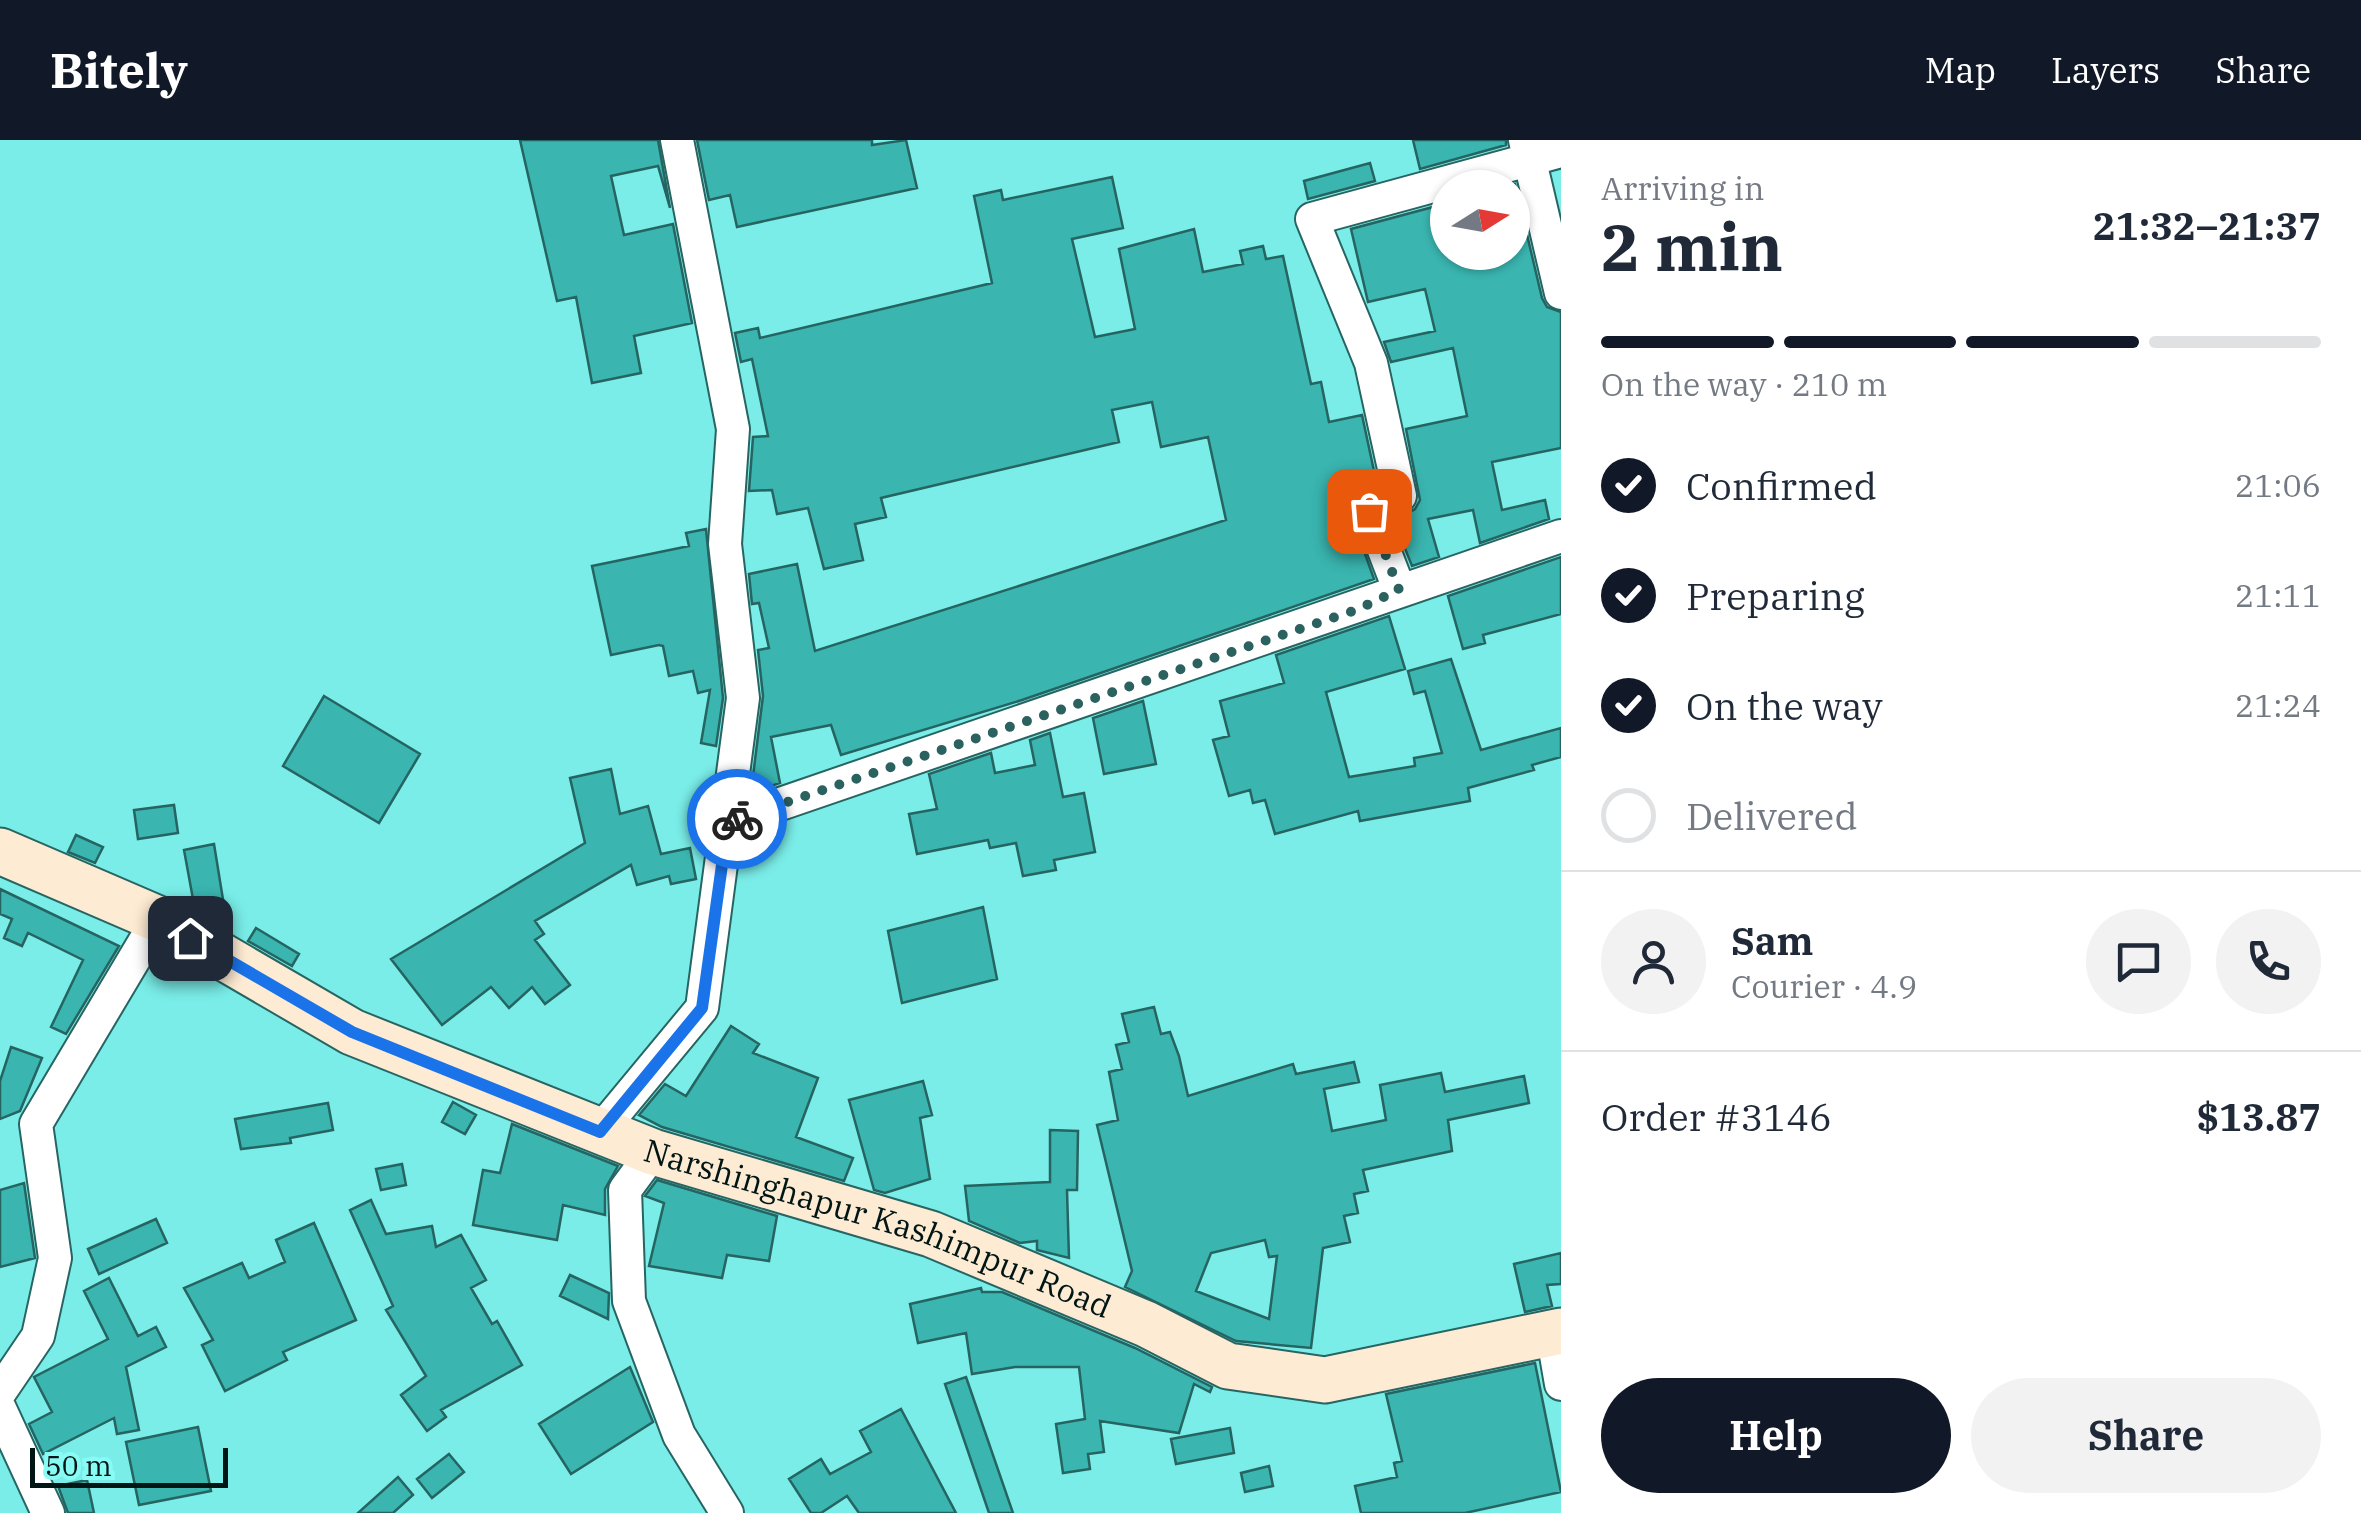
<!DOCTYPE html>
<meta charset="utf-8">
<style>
body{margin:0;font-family:"IBM Plex Serif",serif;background:#f2f2f3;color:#1f2937;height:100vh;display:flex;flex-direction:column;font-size:38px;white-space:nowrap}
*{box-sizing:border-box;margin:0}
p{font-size:32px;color:#747a83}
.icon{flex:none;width:55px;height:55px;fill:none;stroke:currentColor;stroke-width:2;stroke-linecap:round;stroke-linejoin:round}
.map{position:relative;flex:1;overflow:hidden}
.drawer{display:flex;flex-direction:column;background:#fff;width:800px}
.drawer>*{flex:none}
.needle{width:65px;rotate:79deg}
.fabs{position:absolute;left:1430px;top:30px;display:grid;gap:20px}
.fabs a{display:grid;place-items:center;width:100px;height:100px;border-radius:50%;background:#fff;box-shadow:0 2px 8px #0004;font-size:50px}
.scale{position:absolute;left:30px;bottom:25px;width:198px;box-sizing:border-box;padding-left:10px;border:5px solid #001615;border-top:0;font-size:28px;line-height:35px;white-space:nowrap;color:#001615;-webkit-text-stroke:8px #88fbf5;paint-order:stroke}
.pin{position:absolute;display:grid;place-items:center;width:85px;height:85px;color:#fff;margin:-42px;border-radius:20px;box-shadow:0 5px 15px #0006}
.courier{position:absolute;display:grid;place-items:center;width:100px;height:100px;margin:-50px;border:8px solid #1a73e8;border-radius:50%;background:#fff;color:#222;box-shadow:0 2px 12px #0007}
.head em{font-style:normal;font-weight:700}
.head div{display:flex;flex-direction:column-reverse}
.head{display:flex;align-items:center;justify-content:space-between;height:170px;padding:0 40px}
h1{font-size:65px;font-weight:700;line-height:75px}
.bar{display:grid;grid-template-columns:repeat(4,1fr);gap:15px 10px;align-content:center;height:120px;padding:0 40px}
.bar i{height:12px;border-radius:8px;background:#e0e1e3}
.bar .selected{background:#111827}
.bar p{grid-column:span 4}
.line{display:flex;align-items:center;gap:25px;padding:0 40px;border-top:2px solid #e0e1e3}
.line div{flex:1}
.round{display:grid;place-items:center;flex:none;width:105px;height:105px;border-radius:52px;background:#f2f2f3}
ol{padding:0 40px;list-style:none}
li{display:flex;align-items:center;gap:30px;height:110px}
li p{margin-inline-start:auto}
li .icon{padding:10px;border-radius:50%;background:#111827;color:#fff;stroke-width:4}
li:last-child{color:#747a83}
li i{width:55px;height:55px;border:5px solid #e0e1e3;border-radius:50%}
.cta{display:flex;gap:20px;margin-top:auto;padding:20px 40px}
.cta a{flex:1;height:115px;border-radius:60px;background:#111827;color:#fff;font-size:40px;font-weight:700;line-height:115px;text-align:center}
.cta a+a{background:#f2f2f3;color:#1f2937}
header{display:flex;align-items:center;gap:60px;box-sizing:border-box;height:140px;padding:0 50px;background:#111827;color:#fff}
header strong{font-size:48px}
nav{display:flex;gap:55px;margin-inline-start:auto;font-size:35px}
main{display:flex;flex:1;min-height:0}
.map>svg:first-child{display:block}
</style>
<header>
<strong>Bitely</strong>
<nav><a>Map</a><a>Layers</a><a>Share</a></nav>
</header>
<main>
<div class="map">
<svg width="1561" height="1373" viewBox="0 0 1561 1373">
<rect width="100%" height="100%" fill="#7aede8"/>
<path fill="#3ab5b0" stroke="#256461" stroke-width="2.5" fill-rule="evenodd" d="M520,0H658L670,68L658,26L611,36L624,95L673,84L692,183L634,196L641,233L592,243L576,157L557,161Z
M697,0H872V5L906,0L917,48L737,87L730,55L709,60Z
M1413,0H1506V5L1420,29Z
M1370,23L1375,41L1308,59L1304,41Z
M1112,37L1123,88L1072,99L1095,197L1135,189L1119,109L1194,89L1203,132L1243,124L1240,111L1263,106L1266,119L1283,116L1311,244L1321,242L1329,282L1362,275L1377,345L1353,359L1349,369L1374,439L1022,560L841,615L831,585L771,597L780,643L756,651L753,636L763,556L758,510L769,508L759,463L752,464L749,434L797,424L815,511L1226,380L1208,297L1161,307L1152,262L1112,270L1119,302L881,358L886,377L855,384L863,420L824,429L808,368L777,374L772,350L749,351L753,297L768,296L752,219L741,222L735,193L758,188L760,198L992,143L974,56L1001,50L1003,60Z
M1515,44L1542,158L1547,167L1561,172V308L1492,322L1502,370L1545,360L1549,379L1480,403L1473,370L1428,379L1439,417L1412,426L1394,381L1415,369L1420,360L1406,289L1467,276L1453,208L1391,222L1384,202L1435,191L1425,149L1368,162L1351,89L1448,63V112H1512V48H1503Z
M706,389L723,558L716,606L701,603L710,550L698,553L693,531L669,536L663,506L659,505L611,515L592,426L689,406L686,393Z
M1561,417V474L1483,495L1485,503L1463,509L1448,456Z
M1389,476L1405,529L1326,552L1349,637L1415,626L1414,618L1442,613L1425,551L1414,554L1408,531L1451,519L1481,610L1561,588V617L1532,625L1534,630L1468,648L1470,661L1360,681L1358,671L1275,694L1265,660L1253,663L1250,650L1229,656L1213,600L1229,596L1220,561L1284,543L1276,515Z
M324,556L420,614L379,683L283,626Z
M1143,561L1156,624L1104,634L1093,578Z
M1050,593L1063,657L1084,653L1095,712L1054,720L1056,730L1023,736L1016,703L990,708L988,700L917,714L909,674L937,669L929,634L991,613L995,633L1035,625L1030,600Z
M611,629L620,674L648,666L661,714L690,708L696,739L671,744L669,736L637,745L631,725L535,781L544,794L535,800L570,845L545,864L532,847L509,868L491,847L442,885L391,819L585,703L570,638Z
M174,665L178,693L138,699L134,670Z
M76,695L103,707L95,723L68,712Z
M214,704L226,778L213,781L195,770L184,710Z
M0,749L119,806L66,894L51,887L83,820L28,793L22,806L4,798L12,779L0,774Z
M983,767L997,839L902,863L888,791Z
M256,788L299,814L292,826L248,801Z
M1154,867L1161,894L1170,892L1179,916L1188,956L1293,924L1296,934L1354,922L1359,942L1324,949L1332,991L1386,980L1380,945L1441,933L1445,952L1524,936L1529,963L1448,980L1452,1011L1363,1030L1368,1051L1354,1054L1358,1073L1344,1076L1350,1102L1323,1108L1311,1208L1236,1201L1125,1147L1132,1131L1097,985L1118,980L1109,932L1122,929L1116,905L1129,902L1122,874ZM1265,1100L1269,1117L1277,1116L1269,1179L1196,1151L1211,1113Z
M731,886L759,904L753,913L818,938L796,997L853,1018L844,1041L662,987L639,975L665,944L686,956Z
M11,907L42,918L20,971L0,979V941Z
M923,941L932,975L920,978L930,1039L885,1053L874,1050L849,960Z
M453,962L476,975L465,994L442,982Z
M328,963L333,990L290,998L291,1003L241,1009L235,979Z
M512,984L618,1026L605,1049V1075L563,1065L557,1100L473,1085L483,1030L500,1033Z
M1050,990L1078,991L1077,1050H1067L1069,1118L1037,1110V1101L1020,1103L969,1081L965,1046L1050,1042Z
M402,1024L406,1045L381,1050L376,1029Z
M657,1040L777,1076L769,1121L727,1115L722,1138L649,1126L664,1063L645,1056Z
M24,1043L35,1118L0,1127V1050Z
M371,1060L386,1094L432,1086L436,1107L461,1095L486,1140L471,1148L492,1184L497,1181L522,1225L441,1270L446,1277L427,1291L401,1255L426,1236L386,1170L393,1166L350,1070Z
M156,1079L167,1103L99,1134L88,1109Z
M314,1083L356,1180L283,1212L287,1220L225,1251L202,1205L213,1200L184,1148L242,1123L249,1138L285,1122L276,1100Z
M1561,1113V1144L1547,1145L1552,1166L1525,1172L1514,1124Z
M570,1135L609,1153L608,1179L560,1156Z
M109,1138L138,1196L156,1187L166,1207L126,1227L139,1290L117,1294L114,1278L43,1314L29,1284L52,1272L34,1237L108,1199L84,1151Z
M981,1148L982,1152H1002L1135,1208L1212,1247L1210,1252L1194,1244L1179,1293L1100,1281L1104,1312L1088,1314L1090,1329L1063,1333L1056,1284L1085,1279L1079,1227H1015L972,1234L966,1193L918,1203L910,1164Z
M1535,1223L1561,1352L1465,1373H1361L1355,1346L1397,1337L1394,1323L1402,1321L1386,1254Z
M630,1227L653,1282L571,1334L539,1284Z
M966,1237L1013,1373H989L945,1244Z
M901,1269L956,1373H859L847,1356L821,1373H811L789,1339L821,1319L830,1334L871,1312L860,1291Z
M198,1287L211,1351L139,1365L126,1302Z
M1230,1288L1234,1313L1176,1324L1171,1299Z
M449,1314L464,1332L432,1358L417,1339Z
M1269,1326L1273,1346L1245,1352L1241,1333Z
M398,1337L413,1355L393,1373H358Z
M87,1340L94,1373H68L58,1346Z"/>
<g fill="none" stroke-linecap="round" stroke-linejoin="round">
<g stroke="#276563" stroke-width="36">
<path id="street" d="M1525,0L1561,153
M1399,449L1369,371L1400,356L1371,223L1312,79L1561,11
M728,682L1561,396
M600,991L702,868L743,558L725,404L733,289L677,0
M653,1012L625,1050L629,1161L679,1295L727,1373
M1552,1192L1561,1244
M0,1252L38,1196L55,1118L36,984L158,779
M0,1269L48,1373"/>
</g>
<g stroke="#276563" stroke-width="49">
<g id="secondary">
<path id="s1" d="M0,711L158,779L352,892L653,1012L931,1094L1146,1184L1228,1226L1325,1240L1561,1191"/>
</g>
</g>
<use href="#street" stroke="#fff" stroke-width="32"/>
<use href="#secondary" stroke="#feebd3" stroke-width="45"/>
</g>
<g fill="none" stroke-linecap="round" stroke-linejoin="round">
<path stroke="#2b615f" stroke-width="10" stroke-dasharray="0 18" d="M737,679L1356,470L1399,450L1369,371"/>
<path stroke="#1a73e8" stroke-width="12" d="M190,798L352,892L600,992L702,868L728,682L737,679"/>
</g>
<g text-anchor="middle" stroke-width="10" stroke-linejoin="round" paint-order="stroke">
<g font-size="32" fill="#001615" stroke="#88fbf5">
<text dy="11" stroke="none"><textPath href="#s1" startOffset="958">Narshinghapur Kashimpur Road</textPath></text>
</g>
</g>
</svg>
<div class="fabs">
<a><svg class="needle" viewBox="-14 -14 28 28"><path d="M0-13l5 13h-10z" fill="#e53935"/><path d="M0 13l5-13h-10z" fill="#747a83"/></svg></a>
</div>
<div class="scale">50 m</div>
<div class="pin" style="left:1369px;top:371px;background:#ea580c"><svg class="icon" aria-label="bag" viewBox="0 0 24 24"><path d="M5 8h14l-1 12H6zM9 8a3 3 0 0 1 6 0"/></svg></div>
<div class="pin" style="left:190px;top:798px;background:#1f2937"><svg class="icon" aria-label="home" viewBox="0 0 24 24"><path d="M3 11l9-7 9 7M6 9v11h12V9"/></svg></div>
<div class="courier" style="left:737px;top:679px"><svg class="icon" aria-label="bike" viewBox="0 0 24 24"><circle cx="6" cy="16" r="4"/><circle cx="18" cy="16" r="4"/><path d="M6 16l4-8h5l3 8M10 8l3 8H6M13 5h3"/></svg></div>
</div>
<section class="drawer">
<div class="head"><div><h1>2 min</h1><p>Arriving in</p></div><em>21:32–21:37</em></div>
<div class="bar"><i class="selected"></i><i class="selected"></i><i class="selected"></i><i></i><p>On the way · 210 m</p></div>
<ol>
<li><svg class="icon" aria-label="check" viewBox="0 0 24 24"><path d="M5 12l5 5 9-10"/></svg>Confirmed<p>21:06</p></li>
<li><svg class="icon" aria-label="check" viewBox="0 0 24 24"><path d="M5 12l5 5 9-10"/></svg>Preparing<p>21:11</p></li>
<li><svg class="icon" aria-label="check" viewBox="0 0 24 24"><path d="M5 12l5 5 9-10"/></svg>On the way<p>21:24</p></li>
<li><i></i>Delivered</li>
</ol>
<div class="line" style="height:180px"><a class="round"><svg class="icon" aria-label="person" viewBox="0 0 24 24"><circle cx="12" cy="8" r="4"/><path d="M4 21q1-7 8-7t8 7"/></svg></a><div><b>Sam</b><p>Courier · 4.9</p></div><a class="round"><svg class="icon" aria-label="chat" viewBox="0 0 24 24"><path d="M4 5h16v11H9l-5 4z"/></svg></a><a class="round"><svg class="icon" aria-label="phone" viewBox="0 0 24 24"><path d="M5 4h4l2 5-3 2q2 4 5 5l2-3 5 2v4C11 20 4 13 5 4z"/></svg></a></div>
<div class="line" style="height:130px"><div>Order #3146</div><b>$13.87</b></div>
<div class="cta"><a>Help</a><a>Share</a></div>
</section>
</main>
